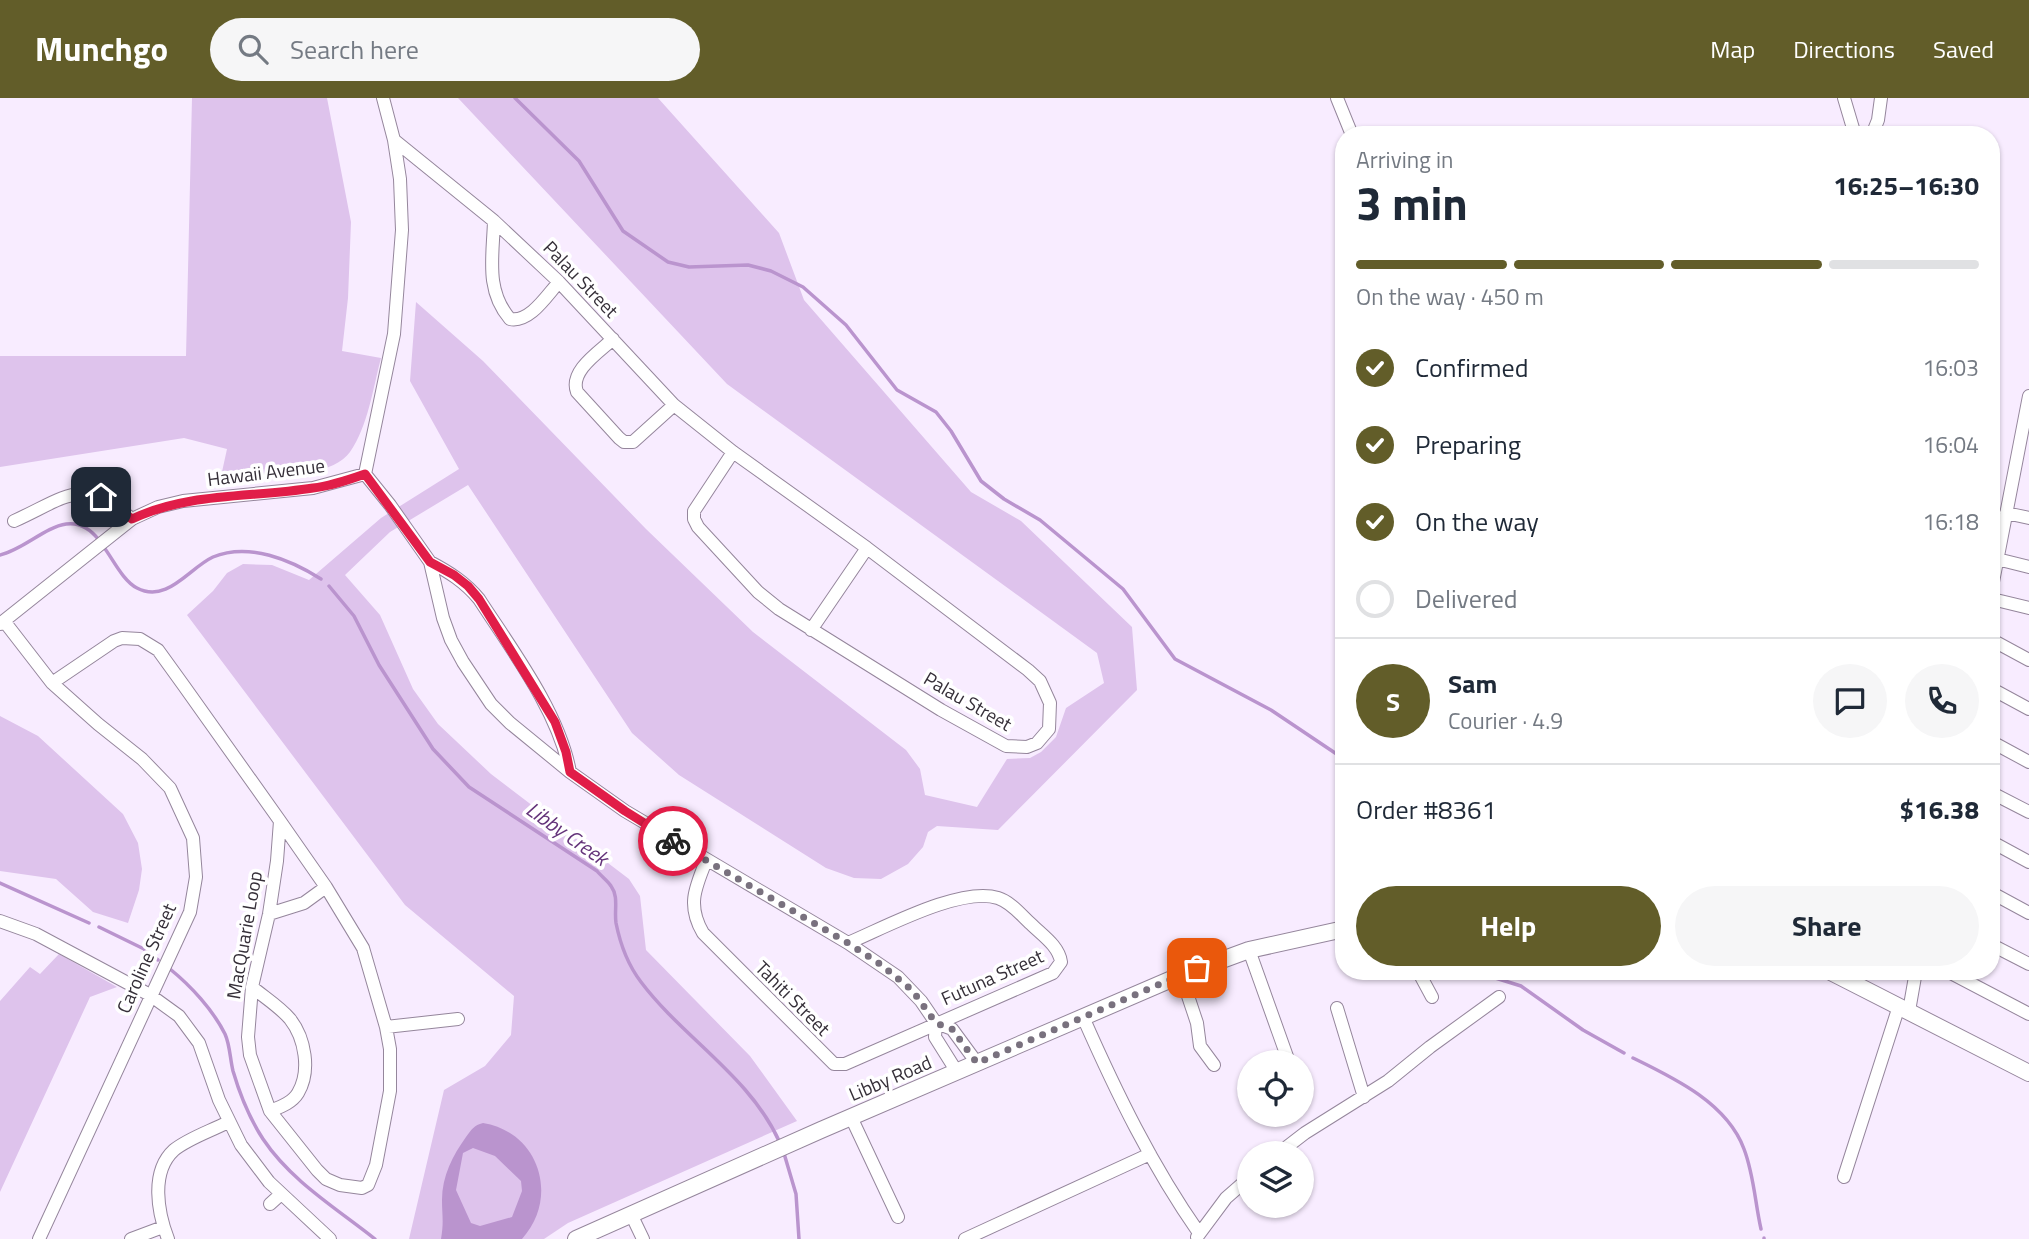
<!DOCTYPE html>
<meta charset="utf-8">
<style>
body{margin:0;font-family:"Titillium Web",sans-serif;background:#f6f6f7;color:#1f2937;height:100vh;display:flex;flex-direction:column;font-size:26px;white-space:nowrap}
*{box-sizing:border-box;margin:0}
p{font-size:23px;color:#747a83}
.icon{flex:none;width:38px;height:38px;fill:none;stroke:currentColor;stroke-width:2;stroke-linecap:round;stroke-linejoin:round}
.map{position:relative;flex:1;overflow:hidden}
.side{position:absolute;left:1335px;top:28px;width:665px;height:854px;display:flex;flex-direction:column;background:#fff;border-radius:28px;box-shadow:0 2px 5px #0004}
.side>*{flex:none}
.controls{position:absolute;left:1237px;top:952px;display:grid;gap:14px}
.controls a{display:grid;place-items:center;width:77px;height:77px;border-radius:50%;background:#fff;box-shadow:0 2px 5px #0004;font-size:35px}
.pin{position:absolute;display:grid;place-items:center;width:60px;height:60px;color:#fff;margin:-30px;border-radius:14px;box-shadow:0 4px 10px #0006}
.courier{position:absolute;display:grid;place-items:center;width:70px;height:70px;margin:-35px;border:5px solid #e11d48;border-radius:50%;background:#fff;color:#222;box-shadow:0 2px 9px #0007}
.head em{font-style:normal;font-weight:700}
.head div{display:flex;flex-direction:column-reverse}
.head{display:flex;align-items:center;justify-content:space-between;height:119px;padding:0 21px}
h1{font-size:46px;font-weight:700;line-height:52px}
.bar{display:grid;grid-template-columns:repeat(4,1fr);gap:10px 7px;align-content:center;height:84px;padding:0 21px}
.bar i{height:9px;border-radius:5px;background:#e0e1e3}
.bar .selected{background:#625d29}
.bar p{grid-column:span 4}
.line{display:flex;align-items:center;gap:18px;padding:0 21px;border-top:2px solid #e0e1e3}
.line div{flex:1}
.round{display:grid;place-items:center;flex:none;width:74px;height:74px;border-radius:37px;background:#f6f6f7}
ol{padding:0 21px;list-style:none}
li{display:flex;align-items:center;gap:21px;height:77px}
li p{margin-inline-start:auto}
li .icon{padding:7px;border-radius:50%;background:#625d29;color:#fff;stroke-width:4}
li:last-child{color:#747a83}
li i{width:38px;height:38px;border:4px solid #e0e1e3;border-radius:50%}
.button{display:flex;gap:14px;margin-top:auto;padding:14px 21px}
.button a{flex:1;height:80px;border-radius:42px;background:#625d29;color:#fff;font-size:28px;font-weight:700;line-height:80px;text-align:center}
.button a+a{background:#f6f6f7;color:#1f2937}
header{display:flex;align-items:center;gap:42px;box-sizing:border-box;height:98px;padding:0 35px;background:#625d29;color:#fff}
header strong{font-size:33px}
nav{display:flex;gap:38px;margin-inline-start:auto;font-size:24px}
.search{width:490px;height:63px;background:#f6f6f7;display:flex;align-items:center;gap:18px;box-sizing:border-box;padding:0 24px;border-radius:38px;color:#747a83;font-size:26px}
.map>svg:first-child{display:block}
</style>
<header>
<strong>Munchgo</strong>
<div class="search"><svg class="icon" aria-label="search" viewBox="0 0 24 24"><circle cx="10" cy="10" r="6"/><path d="M15 15l6 6"/></svg>Search here</div>
<nav><a>Map</a><a>Directions</a><a>Saved</a></nav>
</header>
<div class="map">
<svg width="2029" height="1141" viewBox="0 0 2029 1141">
<rect width="100%" height="100%" fill="#f8ecff"/>
<path fill="#dec3ec" d="M192,0H327L351,124L348,200L342,253L381,260C373,290 368,328 350,354C329,383 254,380 220,383L227,351L184,340L0,369V258H186Z
M458,0H658L779,135L804,202L971,394L1021,423L1132,529L1137,592L998,732L937,728L928,734L923,749L908,766L881,781L854,780L826,770L679,677L632,635L468,387L390,434L345,477L380,517L413,591L438,626L491,676L629,781L640,798L646,852L750,958L797,1023L568,1125L544,1141H409L444,992L485,968L511,937L514,898L405,807L187,517L213,493L227,475L243,466L272,467L309,482L381,420L459,371L410,283L416,204L483,263L646,431L753,534L906,652L920,671L925,697L977,709L1007,661L1030,660L1041,654L1056,639L1066,610L1104,585L1097,555L727,286Z
M0,618L38,638L123,716L138,745L142,771L139,792L128,825L93,814L56,781L0,773Z
M59,856L117,889L90,899L0,1094V903L30,869L40,876Z"/>
<path fill="#ba94ce" fill-rule="evenodd" d="M483,1025C539,1034 560,1099 522,1141H441C444,1124 442,1117 442,1102C442,1078 453,1057 466,1039C471,1032 474,1027 483,1025ZM473,1050L495,1058L521,1083L522,1093L512,1119L480,1128L471,1125L456,1092L463,1055Z"/>
<g fill="none" stroke-linecap="round" stroke-linejoin="round">
<path stroke="#ba94ce" stroke-width="3.5" d="M515,0L579,63L623,133L668,164L689,169L748,167L771,173L803,189L846,227L897,292L936,314L951,333L981,383L1004,401L1040,422L1123,491L1175,561L1271,612L1344,661
M103,448C113,461 123,483 137,490C167,506 189,470 213,459C249,444 291,462 321,481
M0,457C35,449 67,401 99,442
M329,488L354,518L379,567L433,651L469,689L597,773C601,778 608,783 611,788C619,799 614,812 616,825C620,845 628,867 641,884C683,940 751,979 780,1045
M0,785L89,825
M99,829L144,851L158,862
M170,871C191,888 213,912 225,936C230,947 230,961 233,973C240,997 250,1021 263,1041C291,1083 336,1110 375,1141
M1448,873L1489,878L1521,888L1583,932L1624,955
M1633,960C1674,980 1727,1005 1744,1051C1754,1077 1755,1105 1761,1131
M783,1052L796,1096L799,1141
M1764,1140V1141"/>
<g stroke="#95869c" stroke-width="14">
<path id="minor" d="M383,0L394,42L400,81L402,132L394,236L365,376L390,407L430,464L443,520L451,542L463,564L491,606L510,625L570,674L625,713L848,845L898,879L921,903L936,925L952,931L977,965
M1337,0L1352,37
M1844,0L1855,37
M1872,37L1878,22L1881,0
M394,42L494,123L559,184L674,307L733,354L867,450L1028,572L1040,583L1050,605L1049,631L1037,645L1027,649L1006,648L941,612L779,511L758,494L698,429L694,421V413L733,354
M494,123C493,158 485,192 510,221C530,225 547,197 559,184
M613,241C599,254 569,273 577,294L619,340L624,344H633L674,307
M2006,415L2029,420
M14,423C69,398 79,379 132,421
M1997,461L2029,469
M430,464C449,474 465,484 479,501C512,552 559,614 570,674
M1992,489L2029,298
M1992,501L2029,510
M4,523L52,585L98,626L142,661L170,690L193,740L196,779L190,814L39,1141
M0,526L132,421L158,409L183,403L313,390L365,376
M811,532L867,450
M1992,542L2029,562
M52,585L114,543L122,540L140,541L158,552L184,588L280,723L326,789L363,850L386,929L390,951V993L376,1067L368,1087L362,1090L340,1087L326,1081L317,1072L270,1013L250,957L248,939L252,889L269,816L277,763L280,723
M1992,591L2029,611
M1992,644L2029,664
M1992,695L2029,714
M1992,744L2029,764
M706,763C695,790 687,808 703,835L834,966H845L1053,875L1061,864C1059,848 1042,837 1031,826C1021,817 1011,804 998,800C961,788 884,830 848,845
M1992,795L2029,815
M269,816L304,805L326,789
M0,823L36,836L150,897L179,918L199,945L219,1002L241,1047L269,1084L330,1141
M1992,847L2029,866
M1249,852L1289,964
M1418,873L1432,899
M1947,873L2029,916
M1181,877L1197,925L1200,948L1214,967
M252,889C264,899 280,909 290,921C305,940 311,973 298,995C292,1005 280,1009 270,1013
M1337,910L1364,999
M1909,913L1916,873
M1083,919C1116,994 1152,1068 1199,1135
M936,925L935,939L957,974
M386,929L458,921
M851,1019L898,1119
M1279,1055L1305,1035L1388,983L1430,949L1499,899
M1844,1079L1899,908
M270,1106L281,1096
M631,1116L643,1141
M1197,1139L1226,1100L1250,1079
M131,1141L163,1129
M168,1141C158,1115 150,1074 174,1052C189,1040 211,1033 228,1024
M965,1141L1150,1056"/>
</g>
<g stroke="#95869c" stroke-width="18">
<path id="major" d="M1829,873L2029,975
M576,1141L821,1032L1181,877L1249,852L1344,831"/>
</g>
<use href="#minor" stroke="#fff" stroke-width="12"/>
<use href="#major" stroke="#fff" stroke-width="16"/>
</g>
<g fill="none" stroke-linecap="round" stroke-linejoin="round">
<path stroke="#79717e" stroke-width="7" stroke-dasharray="0 12.6" d="M673,743L848,845L880,866L912,892L936,925L952,931L977,965L1197,870"/>
<path stroke="#e11d48" stroke-width="9" d="M101,399L132,421C190,394 251,400 313,390C331,388 348,382 365,376L430,464L454,477L468,488L479,501L555,624L566,654L570,674L625,713L673,743"/>
</g>
<g text-anchor="middle" stroke-width="7" stroke-linejoin="round" paint-order="stroke">
<g font-size="19" fill="#352f38" stroke="#fff">
<text transform="translate(581 181) rotate(46)" y="7">Palau Street</text>
<text transform="translate(266 374) rotate(-7)" y="7">Hawaii Avenue</text>
<text transform="translate(968 603) rotate(30)" y="7">Palau Street</text>
<text transform="translate(244 837) rotate(-80)" y="7">MacQuarie Loop</text>
<text transform="translate(146 860) rotate(-66)" y="7">Caroline Street</text>
<text transform="translate(992 879) rotate(-24)" y="7">Futuna Street</text>
<text transform="translate(793 900) rotate(45)" y="7">Tahiti Street</text>
<text transform="translate(890 980) rotate(-23)" y="7">Libby Road</text>
</g>
<g font-size="21" font-style="italic" fill="#64337a" stroke="#fff">
<text transform="translate(567 736) rotate(35)" y="7">Libby Creek</text>
</g>
</g>
</svg>
<div class="controls">
<a><svg class="icon" aria-label="locate" viewBox="0 0 24 24"><circle cx="12" cy="12" r="6"/><path d="M12 2v4M12 18v4M2 12h4M18 12h4"/></svg></a>
<a><svg class="icon" aria-label="layers" viewBox="0 0 24 24"><path d="M12 4l9 5-9 5-9-5zM3 14l9 5 9-5"/></svg></a>
</div>
<div class="pin" style="left:1197px;top:870px;background:#ea580c"><svg class="icon" aria-label="bag" viewBox="0 0 24 24"><path d="M5 8h14l-1 12H6zM9 8a3 3 0 0 1 6 0"/></svg></div>
<div class="pin" style="left:101px;top:399px;background:#1f2937"><svg class="icon" aria-label="home" viewBox="0 0 24 24"><path d="M3 11l9-7 9 7M6 9v11h12V9"/></svg></div>
<div class="courier" style="left:673px;top:743px"><svg class="icon" aria-label="bike" viewBox="0 0 24 24"><circle cx="6" cy="16" r="4"/><circle cx="18" cy="16" r="4"/><path d="M6 16l4-8h5l3 8M10 8l3 8H6M13 5h3"/></svg></div>
<section class="side">
<div class="head"><div><h1>3 min</h1><p>Arriving in</p></div><em>16:25–16:30</em></div>
<div class="bar"><i class="selected"></i><i class="selected"></i><i class="selected"></i><i></i><p>On the way · 450 m</p></div>
<ol>
<li><svg class="icon" aria-label="check" viewBox="0 0 24 24"><path d="M5 12l5 5 9-10"/></svg>Confirmed<p>16:03</p></li>
<li><svg class="icon" aria-label="check" viewBox="0 0 24 24"><path d="M5 12l5 5 9-10"/></svg>Preparing<p>16:04</p></li>
<li><svg class="icon" aria-label="check" viewBox="0 0 24 24"><path d="M5 12l5 5 9-10"/></svg>On the way<p>16:18</p></li>
<li><i></i>Delivered</li>
</ol>
<div class="line" style="height:126px"><b class="round" style="background:#625d29;color:#fff">S</b><div><b>Sam</b><p>Courier · 4.9</p></div><a class="round"><svg class="icon" aria-label="chat" viewBox="0 0 24 24"><path d="M4 5h16v11H9l-5 4z"/></svg></a><a class="round"><svg class="icon" aria-label="phone" viewBox="0 0 24 24"><path d="M5 4h4l2 5-3 2q2 4 5 5l2-3 5 2v4C11 20 4 13 5 4z"/></svg></a></div>
<div class="line" style="height:91px"><div>Order #8361</div><b>$16.38</b></div>
<div class="button"><a>Help</a><a>Share</a></div>
</section>
</div>
